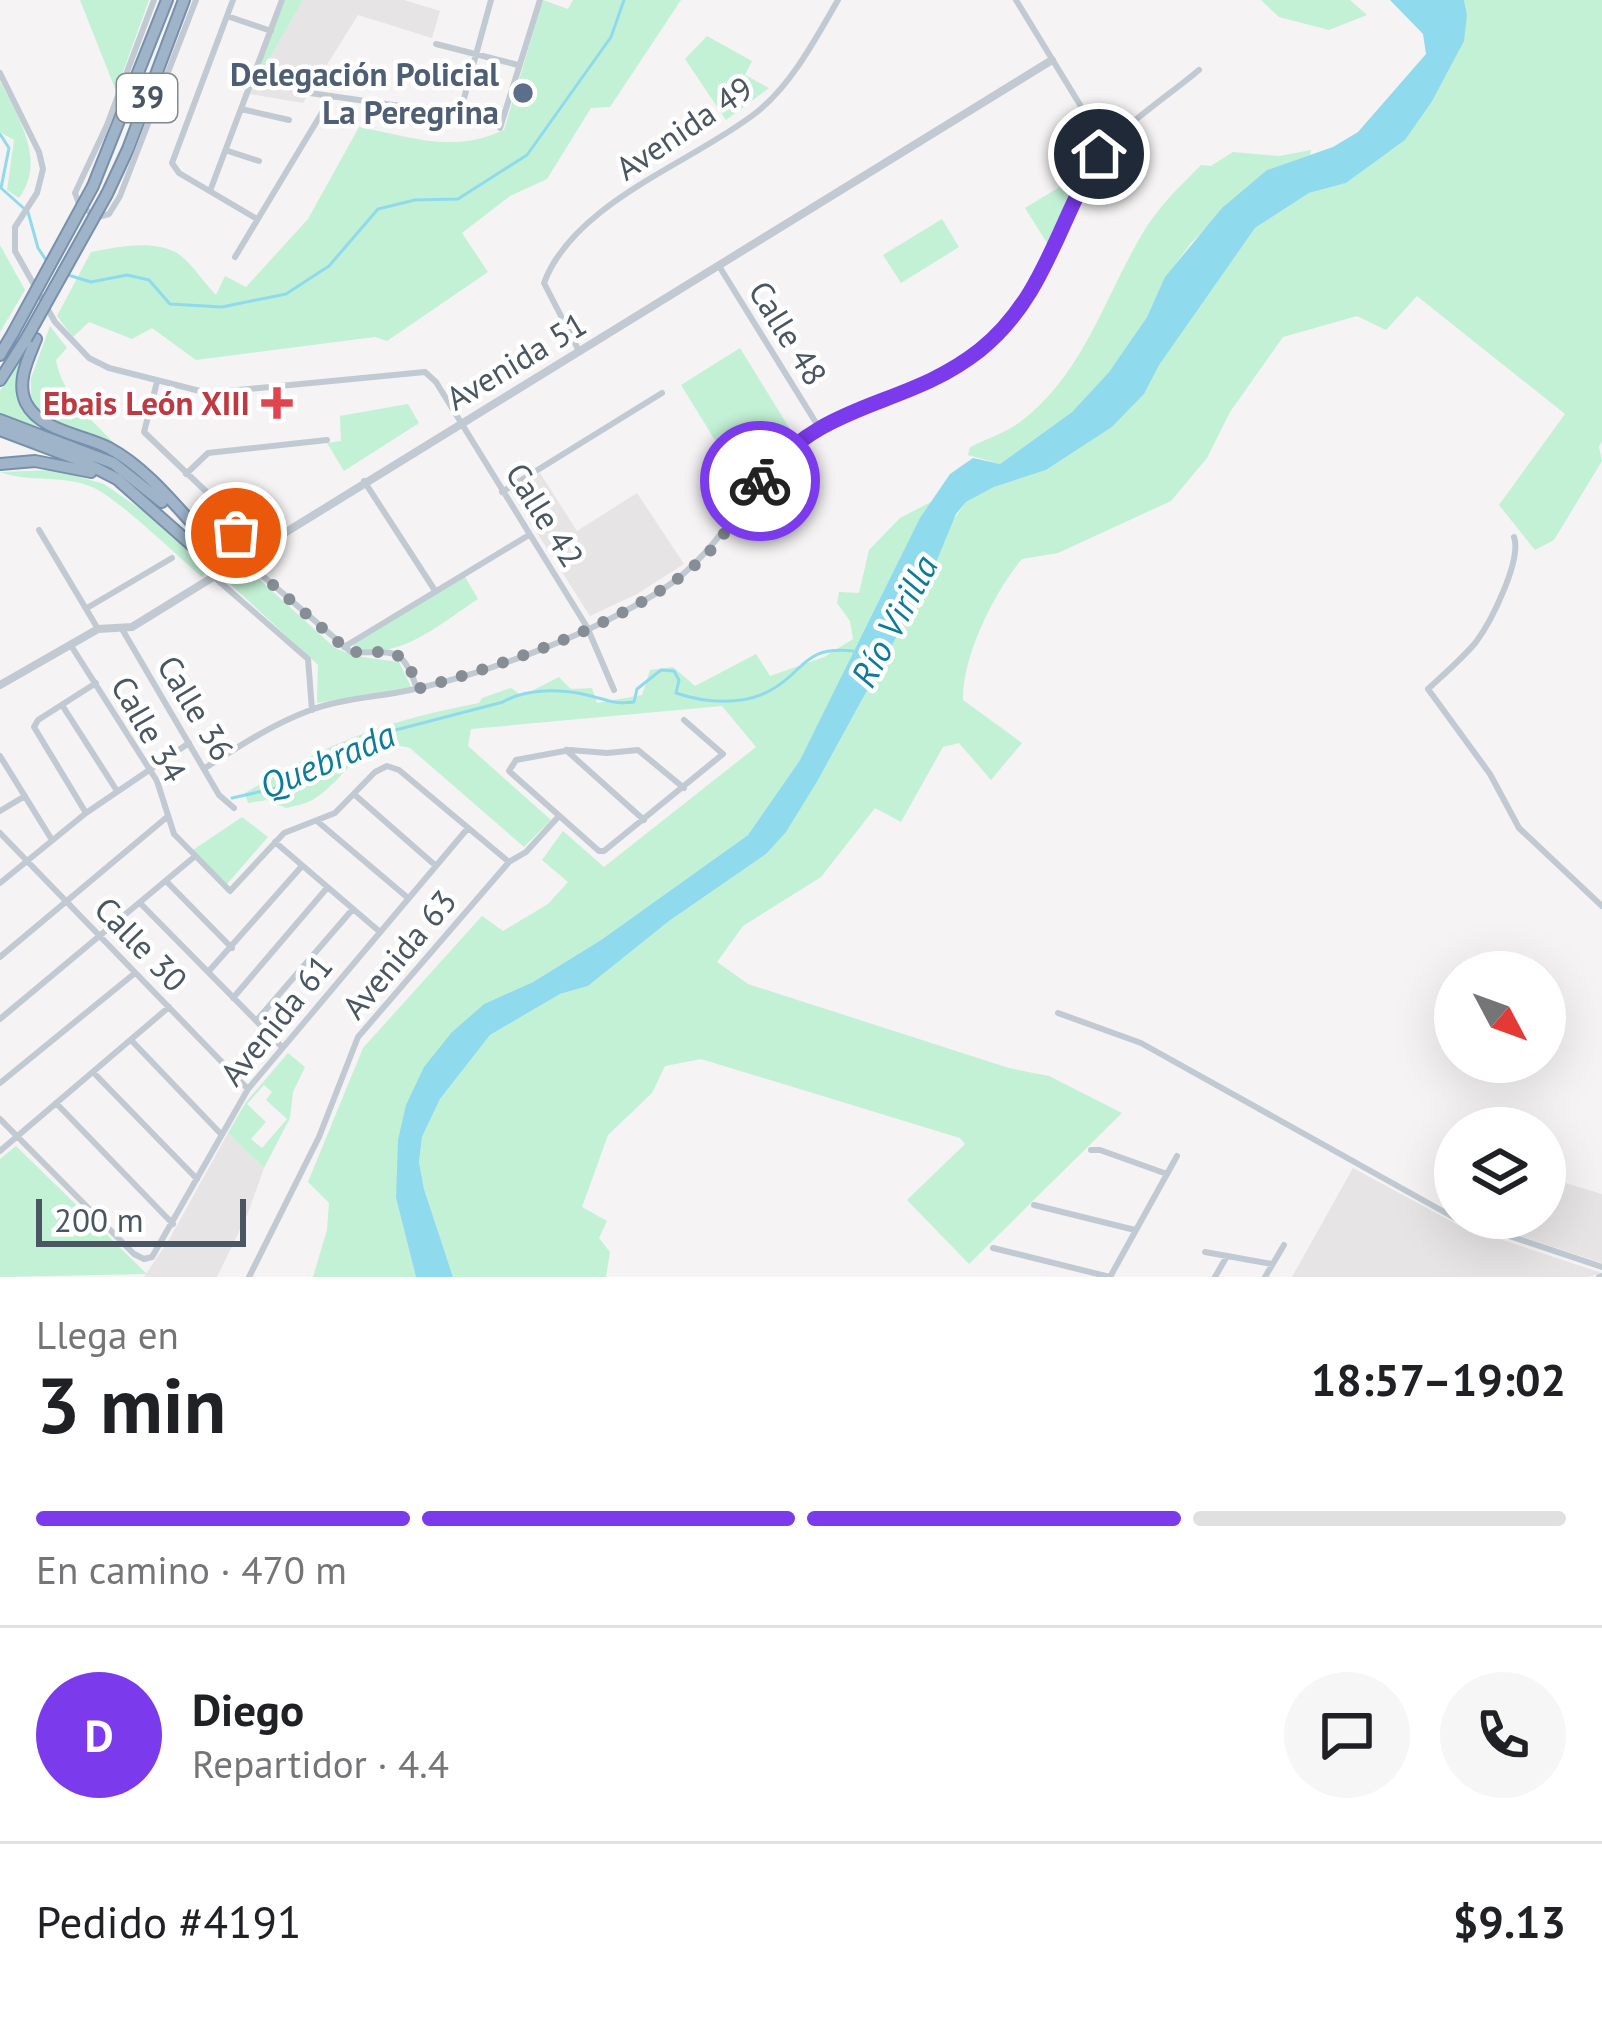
<!DOCTYPE html>
<html lang="es">
<meta charset="utf-8">
<style>
body{margin:0;font-family:"PT Sans",sans-serif;background:#f6f6f6;color:#202124;height:100vh;display:flex;flex-direction:column;font-size:45px;white-space:nowrap}
*{box-sizing:border-box;margin:0}
p{font-size:39px;color:#757577}
.icon{flex:none;width:66px;height:66px;fill:none;stroke:currentColor;stroke-width:2;stroke-linecap:round;stroke-linejoin:round}
.map{position:relative;height:1277px;overflow:hidden}
.panel{display:flex;flex-direction:column;background:#fff;flex:1}
.panel>*{flex:none}
.needle{width:78px;rotate:131deg}
.controls{position:absolute;left:1434px;top:951px;display:grid;gap:24px}
.controls a{display:grid;place-items:center;width:132px;height:132px;border-radius:50%;background:#fff;box-shadow:0 12px 48px #0002;font-size:60px}
.scale{position:absolute;left:36px;bottom:30px;width:210px;box-sizing:border-box;padding-left:12px;border:6px solid #4a5661;border-top:0;font-size:33px;line-height:42px;white-space:nowrap;color:#4a5661;-webkit-text-stroke:9px #fff;paint-order:stroke}
.pin{position:absolute;display:grid;place-items:center;width:102px;height:102px;color:#fff;margin:-51px;border:6px solid #fff;border-radius:50%;box-shadow:0 3px 12px #0007}
.courier{position:absolute;display:grid;place-items:center;width:120px;height:120px;margin:-60px;border:9px solid #7c3aed;border-radius:50%;background:#fff;color:#222;box-shadow:0 3px 15px #0007}
.headline em{font-style:normal;font-weight:800}
.headline div{display:flex;flex-direction:column-reverse}
.headline{display:flex;align-items:center;justify-content:space-between;height:204px;padding:0 36px}
h1{font-size:78px;font-weight:800;line-height:90px}
.bar{display:grid;grid-template-columns:repeat(4,1fr);gap:18px 12px;align-content:center;height:144px;padding:0 36px}
.bar i{height:15px;border-radius:9px;background:#e0e0e0}
.bar .selected{background:#7c3aed}
.bar p{grid-column:span 4}
.line{display:flex;align-items:center;gap:30px;padding:0 36px;border-top:3px solid #e0e0e0}
.line div{flex:1}
.round{display:grid;place-items:center;flex:none;width:126px;height:126px;border-radius:63px;background:#f6f6f6}
.map>svg:first-child{display:block}
</style>
<div class="map">
<svg width="1602" height="1277" viewBox="0 0 1602 1277">
<rect width="100%" height="100%" fill="#f5f3f3"/>
<path fill="#e6e4e5" d="M303,0H404L440,11L432,38L358,15L303,103L249,94Z
M540,473L577,531L637,493L684,564L637,594L590,616L511,492Z
M228,1133L264,1168L248,1213L217,1277H144L170,1238Z
M1353,1168L1460,1226L1602,1273L1588,1277H1292Z
M1545,1177L1602,1194V1263L1466,1218H1545Z"/>
<path fill="#c3f1d5" fill-rule="evenodd" d="M80,0H149L116,91Z
M285,0H303L249,94Z
M543,0L568,9L573,0H681L610,107L591,108L547,179L510,196L462,233L488,272L387,341L375,337L196,360L152,328L132,339L89,322L73,337L57,316L91,252C116,247 153,239 177,253C191,262 204,283 216,295L225,276L246,287L308,219L359,127C413,137 452,154 504,130Z
M1261,0H1350L1367,15L1329,30L1279,17Z
M1464,0H1602V441L1599,447L1602,461L1554,540L1535,550L1499,505L1565,414L1417,296L1386,330L1357,316L1283,337L1230,412L1207,458L1171,501L1058,553L1022,559C994,592 962,657 963,700L1022,743L991,780L959,743L943,747L901,822L875,808L821,877L743,926L717,962L748,984L1009,1068L1049,1076L1122,1113L969,1264L907,1200L965,1144L960,1138L701,1059L665,1066L652,1093L608,1135L582,1207L607,1221L599,1238L610,1252L606,1277H453L424,1189L419,1162L422,1137L440,1099L490,1035L560,994L588,986L669,921L766,854L818,780L932,572L946,530L966,502L994,487L1046,470L1112,427L1144,394L1158,365L1255,228L1309,193L1346,183L1405,140L1431,103L1467,15Z
M707,36L752,61L745,75L769,88L726,120L685,59Z
M0,81C18,118 47,160 19,198L7,190L14,140L0,132Z
M1311,150L1310,155L1267,170L1191,243L1166,277L1147,317L1109,372L1072,412L1000,464L968,455L970,447C986,439 1006,433 1020,422C1082,376 1104,299 1141,236C1157,208 1179,187 1201,165L1211,166L1233,152L1279,156Z
M1086,171L1052,251L1025,208Z
M942,219L959,247L901,283L883,255Z
M0,245L25,290L0,332Z
M50,326L67,348L56,360C62,396 95,423 119,448C89,434 54,427 31,402V378Z
M30,344C18,386 8,402 45,433L0,413V391Z
M740,348L793,434L734,471L681,385Z
M408,404L419,423L344,471L327,443L341,441L340,416Z
M55,470L104,484L143,511L204,564L207,572L202,577C177,556 118,498 92,487C61,474 29,483 0,472Z
M931,502L800,760L748,835L601,940L533,982L484,1004L452,1032L396,1198L416,1277H313L327,1230L329,1203L308,1182L363,1048L482,916L503,931L548,904L568,882L542,860L563,831L604,867L756,747L722,706L471,729L468,746L551,820L524,847L410,748C357,734 351,776 314,799C306,804 294,806 286,808L267,800L248,803L245,793C328,743 384,721 479,703L482,698L511,688L522,696L559,677L571,689L592,688L597,703L642,695L650,670L673,667L695,686L756,654L770,676L824,657L853,639L850,621L837,603L839,592L859,593L869,550L900,518Z
M248,569L335,648L355,656L399,662L411,687L317,703L318,665L228,582Z
M464,575L478,599C443,621 395,666 352,645Z
M242,817L268,837L227,884L193,850Z
M288,1053L305,1067L293,1092L290,1118L264,1168L228,1133L246,1102ZM264,1085L272,1092L266,1100L287,1119L262,1148L251,1139L266,1122L247,1104Z
M16,1146L147,1274L0,1277V1159Z"/>
<path fill="#90daee" d="M1390,0H1464L1467,15L1464,41L1431,103L1405,140L1346,183L1309,193L1255,228L1159,365L1144,394L1112,427L1046,470L994,487L966,502L956,514L932,572L818,780L786,832L766,854L669,921L588,986L560,994L490,1035L440,1099L422,1137L419,1162L424,1189L453,1277H416L396,1198L398,1140L406,1105L424,1067L452,1032L484,1004L533,982L601,940L748,835L800,760L920,518L950,474L973,458L1000,464L1072,412L1109,372L1147,317L1165,277L1222,208L1267,170L1333,147L1358,132L1426,54L1423,34Z"/>
<g fill="none" stroke-linecap="round" stroke-linejoin="round">
<path stroke="#90daee" stroke-width="3" d="M0,134L9,148L1,188L28,212L38,248L46,260
M68,275L91,282L127,275L149,280L170,304L222,307L286,294L329,266L378,209L415,200L458,199L527,155L611,37L624,0
M232,798L281,787L365,738L503,702C527,688 560,689 587,695C605,699 614,705 634,702L637,689L661,670L674,671L679,680L676,693C705,703 743,706 771,690C807,670 802,646 853,651"/>
<g stroke="#7690ad" stroke-width="14">
<path id="trunk" d="M93,186L167,0
M107,194L128,149L184,0
M36,339C28,359 16,382 26,403C40,431 84,435 109,448C150,470 181,513 213,546
M0,355L13,333
M0,380L26,339
M0,420L113,463L162,502
M0,430L82,461L117,479L220,570
M0,464L35,461L91,472
M208,541L231,564"/>
</g>
<path stroke="#c1cad2" stroke-width="6" d="M154,0L107,125L75,193L80,206L98,217L109,214L120,196L196,0
M233,0L172,163L179,173L257,219
M1016,0L1085,113L1099,154
M227,16L271,31
M436,44L518,65
M0,73L39,152L43,169L37,193L15,227V251L55,322L89,358L109,368L208,393L425,372L436,382L587,627L614,690
M303,92L449,113L463,102L491,0
M241,109L289,120
M500,128L540,0
M228,151L259,161
M210,191L282,0
M235,257L332,96
M719,266L818,426
M579,351L544,283C574,202 694,162 757,112C792,84 816,38 838,0
M157,382L144,432L216,501L257,571L351,652C392,654 402,643 417,689
M186,474L208,453L327,440
M364,481L434,589
M502,492L662,393
M39,530L98,629
M1514,537C1522,560 1491,622 1476,642C1462,659 1444,674 1428,689L1490,774L1519,828L1602,906
M214,577L308,659L312,710
M87,608L172,558
M122,629L219,795L234,808
M70,644L157,781L174,834L230,891L284,833L335,813L375,772L387,766L399,770L509,862
M344,647L529,535
M62,705L117,791
M566,750L644,820
M0,756L52,840
M205,768C238,747 271,725 308,711C341,698 381,697 415,689C492,672 593,633 660,591C727,550 751,472 815,428C846,408 883,401 917,388C950,376 981,352 1006,326C1052,278 1060,212 1096,159C1114,132 1172,93 1199,70
M684,788L638,750L607,753L570,750L516,760L509,771L599,851H604L723,754L684,720
M355,795L436,866
M0,811L25,796
M86,813L34,727L38,720L96,683
M317,821L408,898
M0,833L248,1089
M275,842L380,932
M167,882L232,948
M0,883L86,813L189,743
M141,904L282,1047
M0,957L167,817
M209,971L302,866
M233,998L327,888
M1058,1013L1141,1043L1455,1218
M0,1019L194,857
M257,1020L352,910
M131,1040L220,1133
M93,1072L197,1179
M0,1083L135,973
M56,1103L173,1224
M0,1119L134,1254L144,1259L152,1257L248,1089L468,828
M1091,1150H1100L1167,1174
M0,1151L169,1007
M1034,1205L1135,1230
M1456,1218L1602,1267
M993,1248L1110,1277
M1205,1252L1272,1264
M249,1277L319,1137L358,1037L509,862L526,852L559,816
M1110,1277L1177,1156
M1215,1277L1227,1256
M1265,1277L1284,1245
M1599,1277L1602,1276"/>
<path stroke="#c1cad2" stroke-width="8" d="M0,685L98,629L132,627L1052,60"/>
<use href="#trunk" stroke="#9fb4c9" stroke-width="10"/>
<g stroke="#7690ad" stroke-width="14" stroke-linecap="butt">
<path id="trunk-bridge" d="M13,333L93,186
M26,339L107,194"/>
</g>
<use href="#trunk-bridge" stroke="#9fb4c9" stroke-width="10"/>
</g>
<g fill="none" stroke-linecap="round" stroke-linejoin="round">
<path stroke="#868d94" stroke-width="12" stroke-dasharray="0 21.6" d="M236,533L257,571L344,647L351,652H394L410,667L417,689C507,664 646,618 711,550C730,529 742,503 760,481"/>
<path stroke="#7c3aed" stroke-width="15" d="M760,481C826,397 904,410 980,350C1045,298 1058,221 1099,154"/>
</g>
<circle fill="#5c6f8a" stroke="#fff" stroke-width="4.5" cx="523" cy="93" r="12"/>
<path fill="#e0444e" stroke="#fff" stroke-width="4.5" d="M271 385h12v12h12v12h-12v12h-12v-12h-12v-12h12z"/>
<g text-anchor="middle" stroke-width="9" stroke-linejoin="round" paint-order="stroke">
<rect fill="#fff" stroke="#808990" stroke-width="3" x="117" y="74" width="60" height="48" rx="9"/>
<g font-size="30" font-weight="bold" fill="#4a5661">
<text x="147" y="108">39</text>
</g>
<g font-size="33" font-weight="bold" fill="#4e5e75" stroke="#fff" text-anchor="end">
<text x="499" y="86">Delegación Policial<tspan x="499" dy="38">La Peregrina</tspan></text>
</g>
<g font-size="33" fill="#4a5661" stroke="#fff">
<text transform="translate(684 128) rotate(-34)" y="12">Avenida 49</text>
<text transform="translate(788 333) rotate(58)" y="12">Calle 48</text>
<text transform="translate(516 361) rotate(-31)" y="12">Avenida 51</text>
<text transform="translate(545 515) rotate(58)" y="12">Calle 42</text>
<text transform="translate(196 708) rotate(59)" y="12">Calle 36</text>
<text transform="translate(149 729) rotate(60)" y="12">Calle 34</text>
<text transform="translate(141 944) rotate(46)" y="12">Calle 30</text>
<text transform="translate(399 954) rotate(-50)" y="12">Avenida 63</text>
<text transform="translate(276 1020) rotate(-51)" y="12">Avenida 61</text>
</g>
<g font-size="33" font-weight="bold" fill="#be3a42" stroke="#fff" text-anchor="end">
<text x="250" y="415">Ebais León XIII</text>
</g>
<g font-size="36" font-style="italic" fill="#0c7c9b" stroke="#fff">
<text transform="translate(894 621) rotate(-62)" y="13">Río Virilla</text>
<text transform="translate(327 760) rotate(-23)" y="13">Quebrada</text>
</g>
</g>
</svg>
<div class="controls">
<a><svg class="needle" viewBox="-14 -14 28 28"><path d="M0-13l5 13h-10z" fill="#e53935"/><path d="M0 13l5-13h-10z" fill="#757577"/></svg></a>
<a><svg class="icon" aria-label="layers" viewBox="0 0 24 24"><path d="M12 4l9 5-9 5-9-5zM3 14l9 5 9-5"/></svg></a>
</div>
<div class="scale">200 m</div>
<div class="pin" style="left:236px;top:533px;background:#ea580c"><svg class="icon" aria-label="bag" viewBox="0 0 24 24"><path d="M5 8h14l-1 12H6zM9 8a3 3 0 0 1 6 0"/></svg></div>
<div class="pin" style="left:1099px;top:154px;background:#1f2937"><svg class="icon" aria-label="home" viewBox="0 0 24 24"><path d="M3 11l9-7 9 7M6 9v11h12V9"/></svg></div>
<div class="courier" style="left:760px;top:481px"><svg class="icon" aria-label="bike" viewBox="0 0 24 24"><circle cx="6" cy="16" r="4"/><circle cx="18" cy="16" r="4"/><path d="M6 16l4-8h5l3 8M10 8l3 8H6M13 5h3"/></svg></div>
</div>
<section class="panel">
<div class="headline"><div><h1>3 min</h1><p>Llega en</p></div><em>18:57–19:02</em></div>
<div class="bar"><i class="selected"></i><i class="selected"></i><i class="selected"></i><i></i><p>En camino · 470 m</p></div>
<div class="line" style="height:216px"><b class="round" style="background:#7c3aed;color:#fff">D</b><div><b>Diego</b><p>Repartidor · 4.4</p></div><a class="round"><svg class="icon" aria-label="chat" viewBox="0 0 24 24"><path d="M4 5h16v11H9l-5 4z"/></svg></a><a class="round"><svg class="icon" aria-label="phone" viewBox="0 0 24 24"><path d="M5 4h4l2 5-3 2q2 4 5 5l2-3 5 2v4C11 20 4 13 5 4z"/></svg></a></div>
<div class="line" style="height:156px"><div>Pedido #4191</div><b>$9.13</b></div>
</section>
